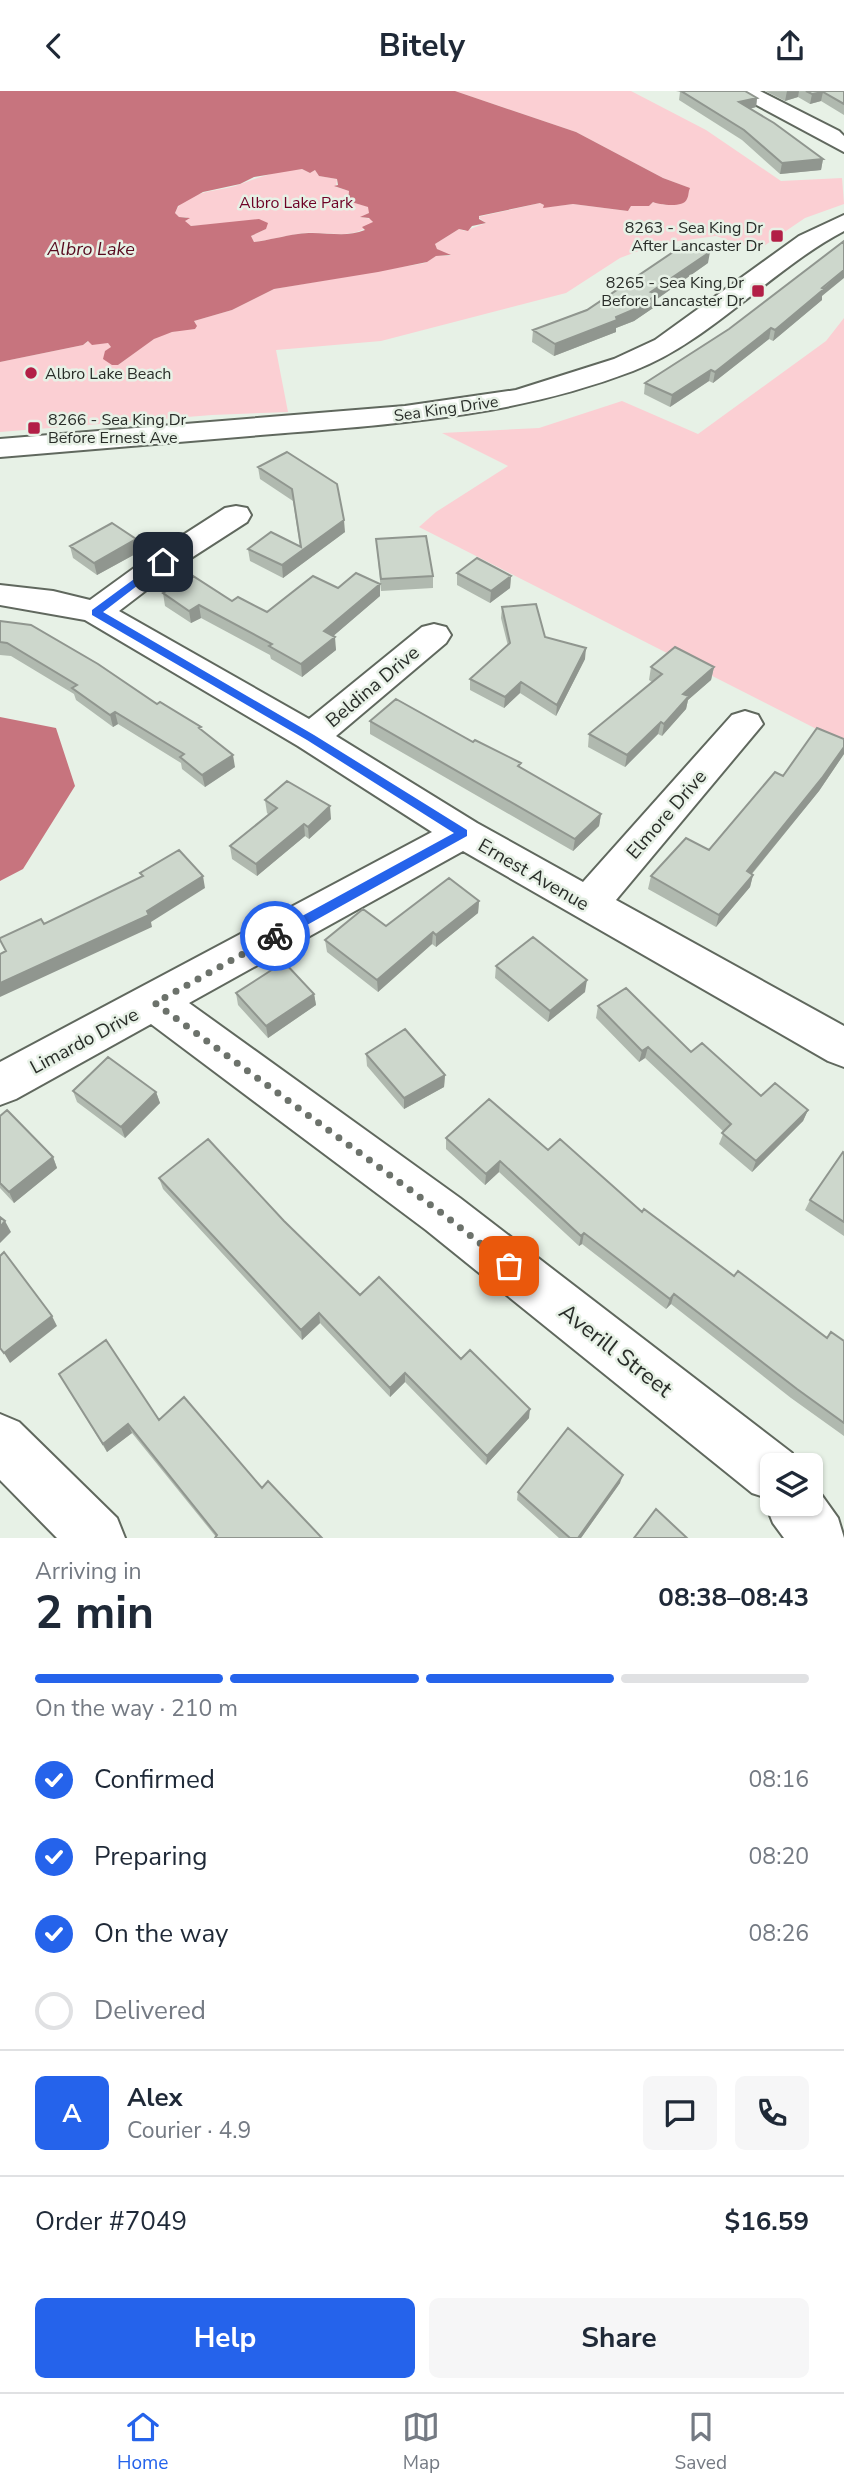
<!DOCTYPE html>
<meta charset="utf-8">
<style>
body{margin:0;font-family:"Nunito Sans",sans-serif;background:#f6f6f7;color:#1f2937;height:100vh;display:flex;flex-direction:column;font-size:26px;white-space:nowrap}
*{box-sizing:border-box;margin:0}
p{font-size:23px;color:#747a83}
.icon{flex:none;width:38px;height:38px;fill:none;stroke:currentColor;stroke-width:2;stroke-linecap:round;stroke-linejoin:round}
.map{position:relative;height:1447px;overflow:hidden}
.drawer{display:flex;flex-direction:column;background:#fff;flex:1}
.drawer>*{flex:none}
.controls{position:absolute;left:760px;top:1362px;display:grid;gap:14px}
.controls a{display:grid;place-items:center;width:63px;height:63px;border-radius:10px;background:#fff;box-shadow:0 2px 5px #0004;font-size:35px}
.pin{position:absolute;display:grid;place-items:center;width:60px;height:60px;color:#fff;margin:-30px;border-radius:14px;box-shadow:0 4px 10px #0006}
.courier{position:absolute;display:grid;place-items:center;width:70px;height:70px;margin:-35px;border:5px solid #2563eb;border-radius:50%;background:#fff;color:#222;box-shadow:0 2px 9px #0007}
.headline em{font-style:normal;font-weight:700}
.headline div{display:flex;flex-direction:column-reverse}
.headline{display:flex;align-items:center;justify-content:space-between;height:119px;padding:0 35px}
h1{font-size:46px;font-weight:700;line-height:52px}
.bar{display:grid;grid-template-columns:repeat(4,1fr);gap:10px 7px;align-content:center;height:84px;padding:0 35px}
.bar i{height:9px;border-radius:5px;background:#e0e1e3}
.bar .selected{background:#2563eb}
.bar p{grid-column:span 4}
.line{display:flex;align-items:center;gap:18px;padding:0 35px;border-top:2px solid #e0e1e3}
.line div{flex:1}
.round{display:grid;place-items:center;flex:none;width:74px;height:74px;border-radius:10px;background:#f6f6f7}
ol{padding:0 35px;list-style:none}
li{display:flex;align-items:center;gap:21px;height:77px}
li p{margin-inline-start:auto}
li .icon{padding:7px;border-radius:50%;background:#2563eb;color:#fff;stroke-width:4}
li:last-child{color:#747a83}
li i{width:38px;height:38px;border:4px solid #e0e1e3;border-radius:50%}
.button{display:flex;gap:14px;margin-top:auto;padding:14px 35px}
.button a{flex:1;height:80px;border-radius:10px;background:#2563eb;color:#fff;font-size:28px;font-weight:700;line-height:80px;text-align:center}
.button a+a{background:#f6f6f7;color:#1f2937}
header{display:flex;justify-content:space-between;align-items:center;height:91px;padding:0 35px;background:#fff;font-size:32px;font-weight:700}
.dock{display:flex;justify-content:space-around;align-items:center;height:98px;border-top:2px solid #e0e1e3;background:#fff;font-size:19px;color:#747a83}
.dock a{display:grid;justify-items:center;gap:4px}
.dock .selected{color:#2563eb}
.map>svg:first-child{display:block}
</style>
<header><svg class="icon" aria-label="back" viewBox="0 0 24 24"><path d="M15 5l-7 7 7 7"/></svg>Bitely<svg class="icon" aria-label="share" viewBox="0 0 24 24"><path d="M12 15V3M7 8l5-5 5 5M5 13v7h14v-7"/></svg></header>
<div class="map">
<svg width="844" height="1447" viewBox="0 0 844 1447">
<rect width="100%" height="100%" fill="#e7f1e6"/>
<path fill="#fbcfd3" d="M455,0H631L706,39L781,90L842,87L844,113L805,127L758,159L716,145L657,153L620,167L566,202L381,250L276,259L288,321L212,324L0,341V271L83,254L89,250L108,252L111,256L104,266L118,274C130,266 142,255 154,248C168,239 183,241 196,233L194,230L232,219L274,198L425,172L436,165H451L437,158L435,153L459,138L465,140L486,132L478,126L540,112L548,116L573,113L628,120L631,115H649L653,111C661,114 678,116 687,108V96L663,87L576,41Z
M302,78L310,82L315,79L319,85L337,88L336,96L349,100L348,110L369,116V122L361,126L371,128L373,132C351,150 330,140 304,142C287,144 271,149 254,151L251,145L266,138L261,129L191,135L185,131L187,126H179L175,122C184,99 219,101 238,94C259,86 280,79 302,78Z
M844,227V652L419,436L436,421L508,375L442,342L539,337L622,310L698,343L826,250Z"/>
<path fill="#c7747e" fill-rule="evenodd" d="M0,0H455L576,41L663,87L690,97C688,101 689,104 687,108C683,118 657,113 653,111L649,115H631L628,120L573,113L543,117L544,114L540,112L479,125V128L486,132L472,135L468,140L459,138L435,153L437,158L451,164L436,165L427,171L378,181L274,198L232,219L194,230L197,235L195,238L172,241L154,248L118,274H112L103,268L105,260L111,256L108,252L92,254L88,250L83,254L0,271ZM302,78L310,82L315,79L319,85L337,88L338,94L334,95L349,100L348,110L368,116L369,122L360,126L369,127L373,131L362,136L365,139C343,148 322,139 298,143C283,145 270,149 254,151L251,145L266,138L268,132L259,128L191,135L185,130L190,127L179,126L175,122L178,115L203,101L240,93L254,86Z
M0,626L56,637L75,695L23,778L0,790Z"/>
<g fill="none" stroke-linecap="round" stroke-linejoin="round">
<g stroke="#60685e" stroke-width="4">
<path id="minor" d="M735,0H760L839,40L844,45V61L738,4Z
M844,124V140C770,179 711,250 633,280C518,324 406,332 285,342C190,350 95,358 0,366V348L405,315L516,299L614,268L655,249L799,145Z
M236,415L247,417L251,424L247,431L174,478L119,520L309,628L422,536L434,533L446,536L451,544L446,552L336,645L477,732L583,791L732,624L745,620L758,624L763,633L616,809L844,935V976L828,970L463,760L189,912L460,1107L792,1362L796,1374H772V1412H810V1391L813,1392L838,1427L844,1447H784L773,1432L765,1412L767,1407L752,1402L426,1139L151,933L16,1008L0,1014V971L432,741L298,655L85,529L0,514V494L53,500L90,509L152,464L225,417Z
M0,1323L19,1331L117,1427L125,1447H57L0,1389Z"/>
</g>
<use href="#minor" fill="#fff" fill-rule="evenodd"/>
</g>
<path fill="#b0b9af" d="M676,0H745L757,7L756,16L750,18L823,68L821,79L780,83L742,49L679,9L680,1Z
M765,0H844V24L821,10L810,13L798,6L785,10Z
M708,172L657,208L656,215L634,230L616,237V241L554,265L532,251L533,239Z
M822,205V209L773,250L769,248L713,292L709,290L670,316L644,303L645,292Z
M287,361L345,441L283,487L250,470L248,458L300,455L293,410L260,388L258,376Z
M376,448L433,485V497L381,500Z
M70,455L139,461L97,484L73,467Z
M457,482L511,485L510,497L490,512L457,494Z
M338,497L380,505L333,545L336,559L302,586L271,568L270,564L201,527L191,532L165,515L163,502L232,510L267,521Z
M502,516L545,546L585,568L556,625L520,602L504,617L470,599V588L508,555L501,527Z
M0,530L157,613L201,639L235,676L205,696L182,678L181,672L118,633L113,636L76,609L74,603L11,565L0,564Z
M651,576H714L711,589L688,609L686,618L662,645L658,643L625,676L588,656L589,643L652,591L649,589Z
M370,630L601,723L599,735L573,760L370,643Z
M844,663L819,700L752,783L753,784L750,796L716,836L648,798L651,785L709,759L783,685Z
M265,709L331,728L309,748L305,745L257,785L232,768L230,755L269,724L267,722Z
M479,810L478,822L436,856L432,853L378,901L327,861L325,849L386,835Z
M496,875L585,901L548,931L495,887Z
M236,902L314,903L316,914L268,947L238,914Z
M598,915L691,961L761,1005L808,1019L803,1030L752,1081L719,1053L724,1041L645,967L639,971L596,927Z
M366,963L445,984L444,996L404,1018L367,975Z
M73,1000L156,1001L160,1012L125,1047L77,1011Z
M0,1025L53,1066L57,1077L14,1112L0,1097Z
M446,1047L548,1059L642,1121L734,1185L827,1247L844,1250V1345L791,1307L671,1213L666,1218L582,1153L579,1155L499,1081L485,1094L446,1058Z
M844,1062V1145L805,1119L810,1109Z
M159,1087L284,1130L360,1204L461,1268L529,1327L486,1374L405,1291L390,1306L320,1232L302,1249L163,1098Z
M59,1283L159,1329L262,1397L216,1446L132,1342L107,1361Z
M620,1392L581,1447H559L517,1409L518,1401Z"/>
<path fill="#90968f" d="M787,0H799L798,6L785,10Z
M823,1L821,10L810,13L812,3Z
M757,7L756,16L738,21L739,11Z
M823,68L821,79L780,83L782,72Z
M710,161L708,172L657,208L656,215L634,230L616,237V241L554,265L555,253L616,226Z
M844,179V187L822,205V209L773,250L775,239Z
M771,237L769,248L713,292L715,281Z
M711,279L709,290L670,316L672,304Z
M344,429L345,441L283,487L282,474Z
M136,448L139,461L97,484L94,472Z
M511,485L510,497L490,512L491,500Z
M380,493V505L324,553V540Z
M199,514L201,527L191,532L189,520Z
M335,546L336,559L302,586L301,573Z
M586,557L585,568L556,625L557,614Z
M714,576L711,589L688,609L686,618L662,645L664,633L683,603Z
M521,591L520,602L504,617L505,606Z
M115,621L118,633L113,636L110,624Z
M661,631L658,643L625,676L627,664Z
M844,656V663L819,700L744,792L747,780Z
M233,664L235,676L205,696L202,684Z
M330,715L331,728L309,748L308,736Z
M601,723L599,735L573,760L575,748Z
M304,733L305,745L257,785L256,773Z
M753,784L750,796L716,836L719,824Z
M203,785L205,797L151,831L152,836L0,906V892L147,820Z
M479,810L478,822L436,856V844Z
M433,841L432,853L378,901L377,889Z
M587,889L585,901L548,931L550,920Z
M314,903L316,914L268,947L266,935Z
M648,956L645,967L639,971L642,960Z
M445,984L444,996L404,1018V1007Z
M156,1001L160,1012L125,1047L121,1036Z
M808,1019L803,1030L752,1081L756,1070Z
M53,1066L57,1077L14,1112L9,1101Z
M500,1070L499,1081L485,1094L486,1083Z
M5,1130L11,1141L0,1152V1136Z
M584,1142L582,1153L579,1155L581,1145Z
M674,1203L671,1213L666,1218L670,1208Z
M319,1222L320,1232L302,1249L301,1239Z
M52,1225L57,1235L10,1272L4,1262Z
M405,1282V1291L390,1306V1297Z
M530,1318L529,1327L486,1374L487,1365Z
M128,1333L132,1342L107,1361L103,1353Z
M623,1384L620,1392L581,1447H578Z"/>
<path fill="#cdd7cc" stroke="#90968f" stroke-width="2" d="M681,0H745L757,7L739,11L774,32L823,68L782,72L744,39Z
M806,0H844V13L823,1L812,3Z
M844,150V179L822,197L824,198L775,239L771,237L715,281L711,279L672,304L645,292L729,238Z
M685,153L710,161L651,201L658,203L635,218L616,226L617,229L555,253L533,239L587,219Z
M287,361L337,393L344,429L282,474L248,458L271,441L301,456L292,398L258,376Z
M112,432L136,448L94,472L70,455Z
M426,445L433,485L381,488L376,448Z
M477,467L511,485L491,500L457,482Z
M356,482L380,493L324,540L335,546L301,573L269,555L272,553L199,514L189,520L163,502L193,485L232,510L238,506L267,521L313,485L338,497Z
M536,513L545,546L586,557L557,614L521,591L505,606L470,588L510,552L502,516Z
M0,530L31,534L98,573L157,613L160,611L201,636L199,637L233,664L202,684L180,666L184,663L115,621L110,624L72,597L77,594L7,552L0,551Z
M675,556L714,576L683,603L689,605L664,633L661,631L627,664L589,643L662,583L651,576Z
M396,608L473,651L475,649L521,672L518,675L601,723L575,748L370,630Z
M817,637L844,648V656L822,687L747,780L753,784L719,824L651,785L686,747L709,759L775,681L783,685Z
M287,690L330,715L308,736L304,733L256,773L230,755L277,717L265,709Z
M179,759L203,785L147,820L149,824L0,892V863L6,860L0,849V847L41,828L44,833L143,785L140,782Z
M449,787L479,810L436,844L433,841L377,889L325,849L363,818L386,835Z
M533,846L587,889L550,920L496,875Z
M284,871L314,903L266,935L236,902Z
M626,897L691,961L702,952L761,1005L775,992L808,1019L756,1070L722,1042L731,1033L648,956L642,960L598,915Z
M405,938L445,984L404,1007L366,963Z
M108,966L156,1001L121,1036L73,1000Z
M489,1008L548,1059L560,1048L642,1121L644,1118L734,1185L738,1180L827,1247L831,1241L844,1250V1332L797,1298L674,1203L670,1208L584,1142L581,1145L500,1070L486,1083L446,1047Z
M7,1019L53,1066L9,1101L0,1092V1025Z
M208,1048L284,1130L360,1204L379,1186L461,1268L470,1259L530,1318L487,1365L405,1282L390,1297L319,1222L301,1239L159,1087Z
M843,1061L844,1062V1131L810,1109Z
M0,1126L5,1130L0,1136Z
M4,1161L52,1225L4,1262L0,1257V1165Z
M106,1249L159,1329L184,1306L262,1397L268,1390L322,1447H215L217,1444L128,1333L103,1353L59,1283Z
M568,1337L623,1384L578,1447H570L518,1401Z
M656,1418L687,1447H634Z"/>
<path fill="#2563eb" d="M160,469L168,471L103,521L314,644L467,739V745L280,849H271V842L454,742L307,649L92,524V519Z"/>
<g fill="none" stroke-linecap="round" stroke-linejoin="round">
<path stroke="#6c726b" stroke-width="7" stroke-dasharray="0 12.6" d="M275,845L155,912L443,1123L509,1175"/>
</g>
<g fill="#b21f46" stroke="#e7f1e6" stroke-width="2.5">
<rect x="770" y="138" width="14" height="14" rx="3.5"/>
<rect x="751" y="193" width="14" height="14" rx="3.5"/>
<circle cx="31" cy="282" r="7"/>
<rect x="27" y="330" width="14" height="14" rx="3.5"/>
</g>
<g text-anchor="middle" stroke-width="5" stroke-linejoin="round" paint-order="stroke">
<g font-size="16" fill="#6e0125" stroke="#e7f1e6">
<text x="296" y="117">Albro Lake Park</text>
</g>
<g font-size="16" fill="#292d29" stroke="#e7f1e6" text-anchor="end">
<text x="763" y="142">8263 - Sea King Dr<tspan x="763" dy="18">After Lancaster Dr</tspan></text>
<text x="744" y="197">8265 - Sea King Dr<tspan x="744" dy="18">Before Lancaster Dr</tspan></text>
<text x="45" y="288" text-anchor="start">Albro Lake Beach</text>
<text x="48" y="334" text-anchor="start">8266 - Sea King Dr<tspan x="48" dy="18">Before Ernest Ave</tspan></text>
</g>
<g font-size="16" fill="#292d29" stroke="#e7f1e6">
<text transform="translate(446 317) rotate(-8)" y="6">Sea King Drive</text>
</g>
<g font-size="18" font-style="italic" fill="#57091e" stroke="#e7f1e6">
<text x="91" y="164">Albro Lake</text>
</g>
<g font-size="19" fill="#292d29" stroke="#e7f1e6">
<text transform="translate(372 595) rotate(-40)" y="7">Beldina Drive</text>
<text transform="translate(666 723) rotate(-49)" y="7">Elmore Drive</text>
<text transform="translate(534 783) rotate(30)" y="7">Ernest Avenue</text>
<text transform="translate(84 949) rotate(-28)" y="7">Limardo Drive</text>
</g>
<g font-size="23" fill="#292d29" stroke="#e7f1e6">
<text transform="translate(616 1259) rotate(38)" y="8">Averill Street</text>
</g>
</g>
</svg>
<div class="controls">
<a><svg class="icon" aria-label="layers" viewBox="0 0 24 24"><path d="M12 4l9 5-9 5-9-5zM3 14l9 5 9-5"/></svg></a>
</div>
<div class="pin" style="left:509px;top:1175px;background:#ea580c"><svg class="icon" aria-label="bag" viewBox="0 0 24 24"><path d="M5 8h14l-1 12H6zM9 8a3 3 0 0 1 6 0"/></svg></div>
<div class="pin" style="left:163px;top:471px;background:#1f2937"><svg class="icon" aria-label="home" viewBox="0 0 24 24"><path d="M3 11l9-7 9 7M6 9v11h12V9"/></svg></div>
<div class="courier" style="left:275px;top:845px"><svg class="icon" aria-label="bike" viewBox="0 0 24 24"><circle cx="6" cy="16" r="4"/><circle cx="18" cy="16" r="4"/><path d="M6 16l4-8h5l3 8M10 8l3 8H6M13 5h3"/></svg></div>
</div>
<section class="drawer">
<div class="headline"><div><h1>2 min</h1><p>Arriving in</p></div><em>08:38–08:43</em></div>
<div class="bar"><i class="selected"></i><i class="selected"></i><i class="selected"></i><i></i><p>On the way · 210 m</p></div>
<ol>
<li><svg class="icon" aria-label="check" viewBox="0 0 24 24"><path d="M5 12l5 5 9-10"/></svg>Confirmed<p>08:16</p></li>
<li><svg class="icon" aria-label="check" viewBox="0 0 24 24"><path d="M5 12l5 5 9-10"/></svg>Preparing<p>08:20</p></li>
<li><svg class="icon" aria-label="check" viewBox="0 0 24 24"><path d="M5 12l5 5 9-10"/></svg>On the way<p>08:26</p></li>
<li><i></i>Delivered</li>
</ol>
<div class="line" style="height:126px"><b class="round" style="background:#2563eb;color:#fff">A</b><div><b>Alex</b><p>Courier · 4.9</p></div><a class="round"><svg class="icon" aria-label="chat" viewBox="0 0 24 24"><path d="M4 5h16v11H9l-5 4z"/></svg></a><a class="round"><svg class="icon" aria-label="phone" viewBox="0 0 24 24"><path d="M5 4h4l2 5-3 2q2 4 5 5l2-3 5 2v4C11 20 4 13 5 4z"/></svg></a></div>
<div class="line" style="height:91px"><div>Order #7049</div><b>$16.59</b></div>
<div class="button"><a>Help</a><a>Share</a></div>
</section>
<nav class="dock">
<a class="selected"><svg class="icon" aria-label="home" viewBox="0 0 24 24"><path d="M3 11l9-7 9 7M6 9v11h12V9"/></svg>Home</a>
<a><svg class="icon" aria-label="map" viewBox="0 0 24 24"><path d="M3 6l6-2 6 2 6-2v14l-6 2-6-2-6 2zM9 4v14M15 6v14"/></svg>Map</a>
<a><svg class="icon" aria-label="saved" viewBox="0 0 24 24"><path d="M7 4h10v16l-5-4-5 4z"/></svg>Saved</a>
</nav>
